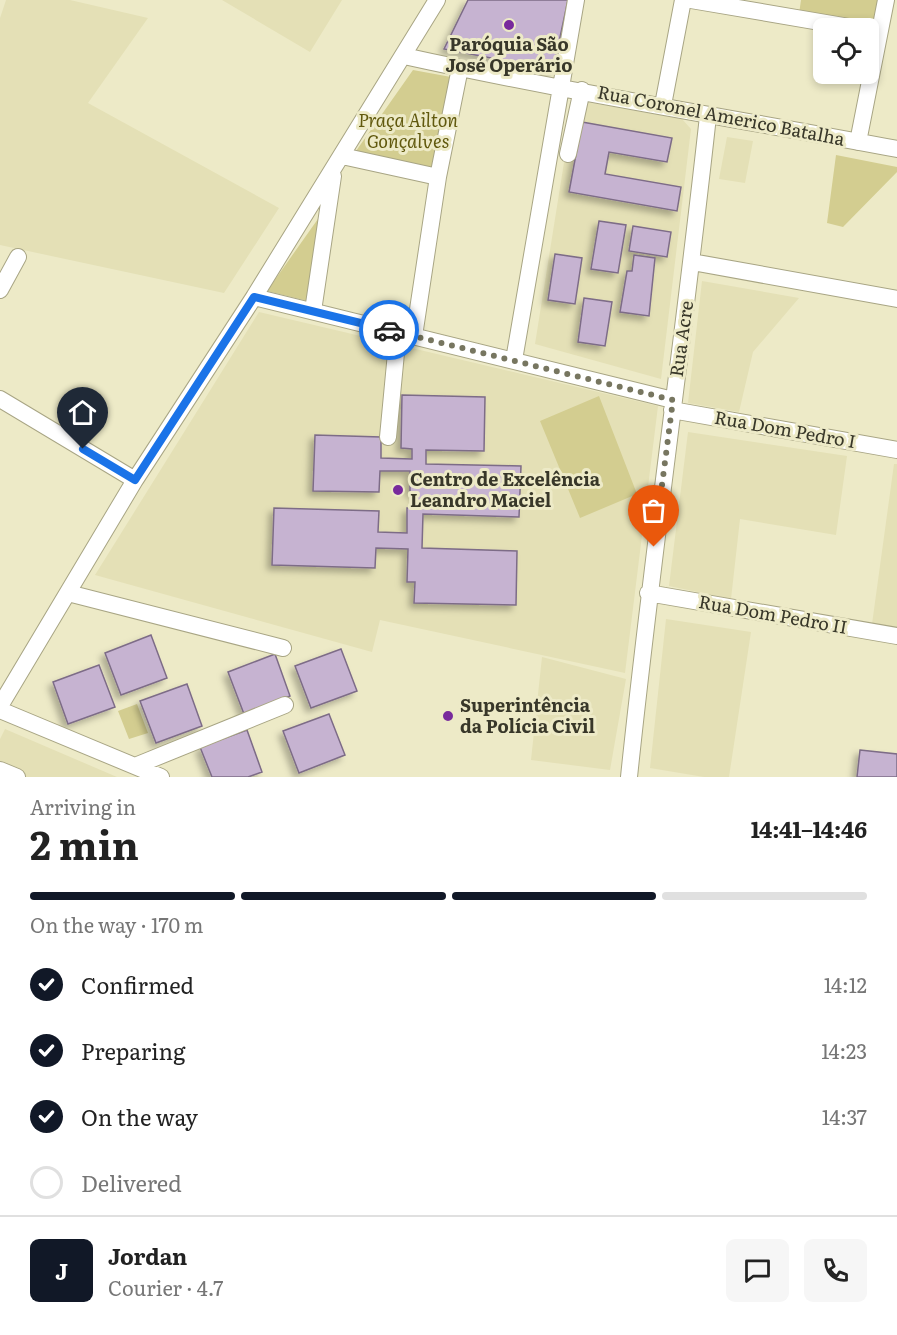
<!DOCTYPE html>
<meta charset="utf-8">
<style>
body{margin:0;font-family:Literata,serif;background:#f6f6f6;color:#222;height:100vh;display:flex;flex-direction:column;font-size:22px;white-space:nowrap}
*{box-sizing:border-box;margin:0}
p{font-size:20px;color:#767676}
.icon{flex:none;width:33px;height:33px;fill:none;stroke:currentColor;stroke-width:2;stroke-linecap:round;stroke-linejoin:round}
.map{position:relative;height:777px;overflow:hidden}
.sheet{display:flex;flex-direction:column;background:#fff;flex:1}
.sheet>*{flex:none}
.fabs{position:absolute;left:813px;top:18px;display:grid;gap:12px}
.fabs a{display:grid;place-items:center;width:66px;height:66px;border-radius:9px;background:#fff;box-shadow:0 3px 9px #0003;font-size:30px}
.pin{position:absolute;display:grid;place-items:center;width:51px;height:51px;color:#fff;margin:-62px -26px;border-radius:50% 50% 50% 0;rotate:-45deg;box-shadow:0 0 6px #0007}
.pin .icon{rotate:45deg}
.courier{position:absolute;display:grid;place-items:center;width:60px;height:60px;margin:-30px;border:4px solid #1a73e8;border-radius:50%;background:#fff;color:#222;box-shadow:0 2px 8px #0007}
.headline em{font-style:normal;font-weight:700}
.headline div{display:flex;flex-direction:column-reverse}
.headline{display:flex;align-items:center;justify-content:space-between;height:102px;padding:0 30px}
h1{font-size:39px;font-weight:700;line-height:45px}
.bar{display:grid;grid-template-columns:repeat(4,1fr);gap:9px 6px;align-content:center;height:72px;padding:0 30px}
.bar i{height:8px;border-radius:4px;background:#e0e0e0}
.bar .active{background:#111827}
.bar p{grid-column:span 4}
.line{display:flex;align-items:center;gap:15px;padding:0 30px;border-top:2px solid #e0e0e0}
.line div{flex:1}
.round{display:grid;place-items:center;flex:none;width:63px;height:63px;border-radius:9px;background:#f6f6f6}
ol{padding:0 30px;list-style:none}
li{display:flex;align-items:center;gap:18px;height:66px}
li p{margin-inline-start:auto}
li .icon{padding:6px;border-radius:50%;background:#111827;color:#fff;stroke-width:4}
li:last-child{color:#767676}
li i{width:33px;height:33px;border:3px solid #e0e0e0;border-radius:50%}
.map>svg:first-child{display:block}
</style>
<div class="map">
<svg width="897" height="777" viewBox="0 0 897 777">
<defs>
<filter id="shadow"><feDropShadow dx="-4.5" dy="4.5" stdDeviation="3" flood-color="#0004"/></filter>
</defs>
<rect width="100%" height="100%" fill="#edeac7"/>
<path fill="#e4e0b6" d="M6,0H70L148,18L88,103L279,208L224,293L0,245V18Z
M222,0H342L310,52Z
M574,100L682,119L691,129L661,379L535,344Z
M727,137L753,141L745,183L719,179Z
M702,281L799,298L753,352L739,412L688,403Z
M259,312L658,406L625,673L380,620L372,652L95,575Z
M688,432L847,456L836,535L740,519L731,599L669,586Z
M894,464H897V627L872,624Z
M666,619L751,632L729,777H704L650,768Z
M542,657L626,679L610,770L531,760Z
M5,729L117,777H0V739Z"/>
<path fill="#d3cd90" d="M801,0H881L877,26L799,14Z
M413,70L451,77L431,169L356,151Z
M836,155L897,167V172L843,227L827,223Z
M325,209L308,301L267,291Z
M599,396L637,494L580,518L540,421Z
M137,704L148,733L129,739L118,711Z"/>
<path fill="#c6b3d1" stroke="#7d6c87" stroke-width="1.5" filter="url(#shadow)" d="M468,0H568L553,70L444,49Z
M582,122L672,138L667,162L609,152L605,174L681,187L677,211L569,192Z
M599,221L626,225L618,273L591,269Z
M633,226L671,232L667,257L629,251Z
M555,254L582,258L575,304L548,300Z
M634,255L655,258L649,316L620,312L627,271H632Z
M584,298L612,302L605,346L578,342Z
M402,395L485,397L484,451L426,450V464L521,466L519,517L423,514L422,548L517,551L516,605L414,603L415,582H407L408,549L376,548L375,568L272,565L274,508L379,511L378,532L407,533V508H417V493L410,492V471H380L379,492L313,491L315,435L381,437V458L412,459V449L401,448Z
M151,635L167,678L121,695L105,653Z
M341,649L357,691L311,708L295,666Z
M275,654L290,696L244,714L228,672Z
M99,665L115,707L68,724L53,682Z
M187,684L202,726L156,743L140,701Z
M329,714L345,755L299,773L283,731Z
M247,730L262,772L248,777H212L200,747Z
M860,750L897,754V777H857Z"/>
<g fill="none" stroke-linecap="round" stroke-linejoin="round">
<g stroke="#a8a584" stroke-width="18">
<path id="minor" d="M691,0L855,28
M404,56C567,92 733,118 897,149
M663,105L683,0
M858,142L886,0
M568,154L582,90
M342,156L438,177
M692,262L897,299
M0,290L18,257
M254,297L673,400
M313,311L333,176
M414,336L438,177L460,68
M514,360L576,0
M0,399L135,480
M672,410L897,450
M388,437L398,332
M68,593L283,648
M648,593L897,636
M0,706L135,480L254,297L437,0
M0,710L161,777
M135,766L285,705
M0,770L17,777
M629,777C652,556 684,337 708,116"/>
</g>
<use href="#minor" stroke="#fff" stroke-width="16"/>
</g>
<g fill="none" stroke-linecap="round" stroke-linejoin="round">
<path stroke="#777660" stroke-width="6" stroke-dasharray="0 10.8" d="M389,330L673,400L654,547"/>
<path stroke="#1a73e8" stroke-width="8" d="M83,449L135,480L254,297L389,330"/>
</g>
<g fill="#782a9c" stroke="#edeac7" stroke-width="2">
<circle cx="509" cy="25" r="6"/>
<circle cx="398" cy="490" r="6"/>
<circle cx="448" cy="716" r="6"/>
</g>
<g text-anchor="middle" stroke-width="6" stroke-linejoin="round" paint-order="stroke">
<g font-size="18" font-weight="bold" fill="#383729" stroke="#edeac7" text-anchor="start">
<text x="509" y="51" text-anchor="middle">Paróquia São<tspan x="509" dy="21">José Operário</tspan></text>
<text x="410" y="486">Centro de Excelência<tspan x="410" dy="21">Leandro Maciel</tspan></text>
<text x="460" y="712">Superintência<tspan x="460" dy="21">da Polícia Civil</tspan></text>
</g>
<g font-size="18" fill="#383729" stroke="#edeac7">
<text transform="translate(721 116) rotate(11)" y="6">Rua Coronel Americo Batalha</text>
<text transform="translate(682 339) rotate(-82)" y="6">Rua Acre</text>
<text transform="translate(785 430) rotate(10)" y="6">Rua Dom Pedro I</text>
<text transform="translate(773 615) rotate(10)" y="6">Rua Dom Pedro II</text>
</g>
<g font-size="18" font-style="italic" fill="#61590e" stroke="#edeac7">
<text x="408" y="127">Praça Ailton<tspan x="408" dy="21">Gonçalves</tspan></text>
</g>
</g>
</svg>
<div class="fabs">
<a><svg class="icon" aria-label="locate" viewBox="0 0 24 24"><circle cx="12" cy="12" r="6"/><path d="M12 2v4M12 18v4M2 12h4M18 12h4"/></svg></a>
</div>
<div class="pin" style="left:654px;top:547px;background:#ea580c"><svg class="icon" aria-label="bag" viewBox="0 0 24 24"><path d="M5 8h14l-1 12H6zM9 8a3 3 0 0 1 6 0"/></svg></div>
<div class="pin" style="left:83px;top:449px;background:#1f2937"><svg class="icon" aria-label="home" viewBox="0 0 24 24"><path d="M3 11l9-7 9 7M6 9v11h12V9"/></svg></div>
<div class="courier" style="left:389px;top:330px"><svg class="icon" aria-label="car" viewBox="0 0 24 24"><path d="M5 17H2v-5l4-1 3-4h7l3 4 3 1v5h-3M9 17h6M6 11h13"/><circle cx="7" cy="17" r="2"/><circle cx="17" cy="17" r="2"/></svg></div>
</div>
<section class="sheet">
<div class="headline"><div><h1>2 min</h1><p>Arriving in</p></div><em>14:41–14:46</em></div>
<div class="bar"><i class="active"></i><i class="active"></i><i class="active"></i><i></i><p>On the way · 170 m</p></div>
<ol>
<li><svg class="icon" aria-label="check" viewBox="0 0 24 24"><path d="M5 12l5 5 9-10"/></svg>Confirmed<p>14:12</p></li>
<li><svg class="icon" aria-label="check" viewBox="0 0 24 24"><path d="M5 12l5 5 9-10"/></svg>Preparing<p>14:23</p></li>
<li><svg class="icon" aria-label="check" viewBox="0 0 24 24"><path d="M5 12l5 5 9-10"/></svg>On the way<p>14:37</p></li>
<li><i></i>Delivered</li>
</ol>
<div class="line" style="height:108px"><b class="round" style="background:#111827;color:#fff">J</b><div><b>Jordan</b><p>Courier · 4.7</p></div><a class="round"><svg class="icon" aria-label="chat" viewBox="0 0 24 24"><path d="M4 5h16v11H9l-5 4z"/></svg></a><a class="round"><svg class="icon" aria-label="phone" viewBox="0 0 24 24"><path d="M5 4h4l2 5-3 2q2 4 5 5l2-3 5 2v4C11 20 4 13 5 4z"/></svg></a></div>
</section>
